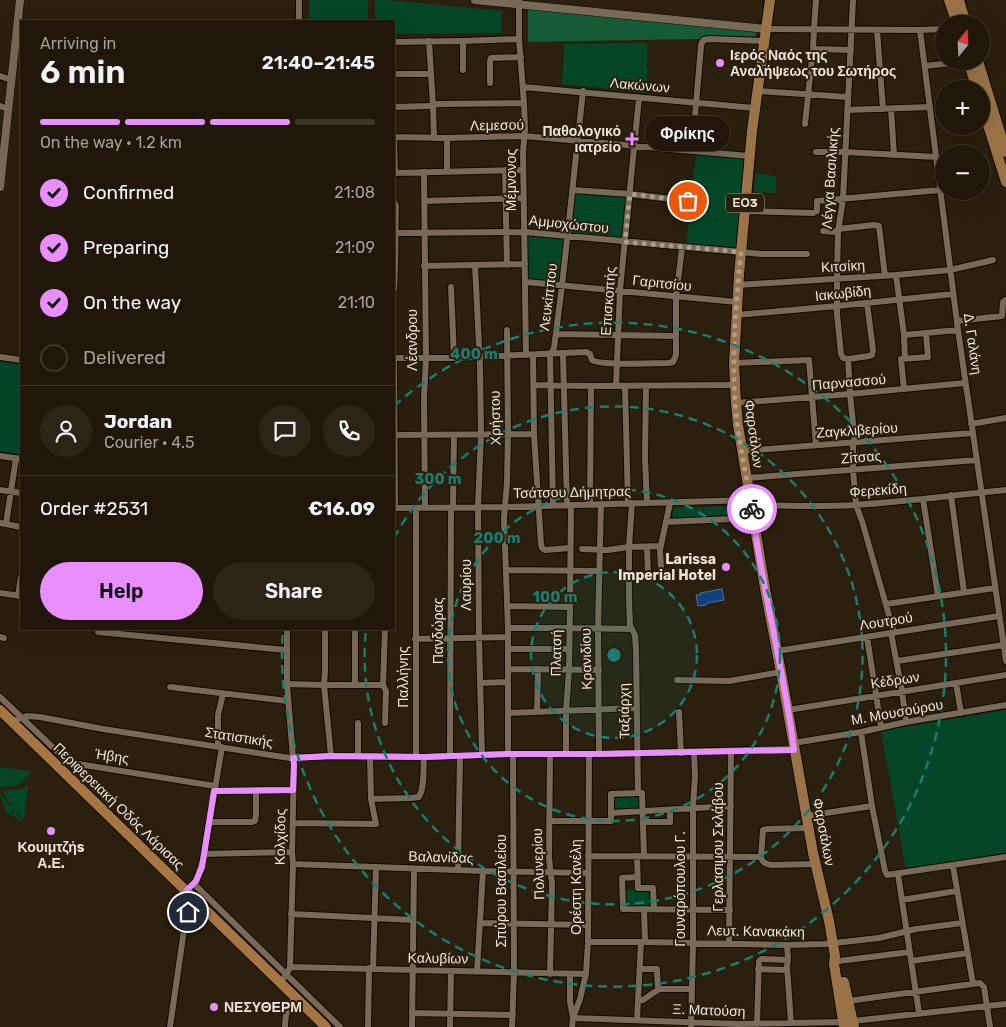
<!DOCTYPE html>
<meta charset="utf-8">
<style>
body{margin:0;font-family:Rubik,sans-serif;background:#2d2418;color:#f1f3f6;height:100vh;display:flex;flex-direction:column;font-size:19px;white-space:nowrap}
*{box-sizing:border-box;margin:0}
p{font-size:16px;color:#a29f9c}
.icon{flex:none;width:28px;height:28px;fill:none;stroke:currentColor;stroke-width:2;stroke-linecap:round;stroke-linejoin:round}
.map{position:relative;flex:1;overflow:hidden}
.side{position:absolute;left:20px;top:20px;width:375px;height:610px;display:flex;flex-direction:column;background:#20170a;border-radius:0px;box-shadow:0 5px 20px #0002,0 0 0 1px #3d362b}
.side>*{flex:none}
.needle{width:32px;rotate:18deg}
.tools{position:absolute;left:935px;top:15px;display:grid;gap:10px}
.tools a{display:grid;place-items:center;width:55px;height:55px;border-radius:50%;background:#20170a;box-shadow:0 5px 20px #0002,0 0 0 1px #3d362b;font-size:25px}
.pin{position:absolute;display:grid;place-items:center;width:42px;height:42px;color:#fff;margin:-21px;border:2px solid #fff;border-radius:50%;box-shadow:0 1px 5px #0007}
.courier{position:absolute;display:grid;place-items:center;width:50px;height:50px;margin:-25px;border:4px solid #e88eff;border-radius:50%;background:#fff;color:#222;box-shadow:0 1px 6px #0007}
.bubble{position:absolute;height:35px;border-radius:18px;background:#20170a;box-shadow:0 5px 20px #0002,0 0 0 1px #3d362b;font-size:16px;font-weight:600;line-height:35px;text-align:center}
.overview em{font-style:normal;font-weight:600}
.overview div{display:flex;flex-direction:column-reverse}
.overview{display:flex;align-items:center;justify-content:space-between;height:85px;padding:0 20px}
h1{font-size:32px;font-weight:600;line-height:38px}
.bar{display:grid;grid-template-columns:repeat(4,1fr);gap:8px 5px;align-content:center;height:60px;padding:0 20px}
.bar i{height:6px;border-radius:4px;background:#3d362b}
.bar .current{background:#e88eff}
.bar p{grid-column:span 4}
.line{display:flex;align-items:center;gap:12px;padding:0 20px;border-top:1px solid #3d362b}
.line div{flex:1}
.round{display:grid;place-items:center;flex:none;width:52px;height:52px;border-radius:26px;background:#2d2418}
ol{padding:0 20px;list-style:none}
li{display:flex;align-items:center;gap:15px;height:55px}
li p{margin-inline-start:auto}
li .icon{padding:5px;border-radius:50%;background:#e88eff;color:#111;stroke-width:4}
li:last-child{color:#a29f9c}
li i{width:28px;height:28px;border:2px solid #3d362b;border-radius:50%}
.action{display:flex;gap:10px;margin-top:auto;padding:10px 20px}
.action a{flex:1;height:58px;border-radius:30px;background:#e88eff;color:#111;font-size:20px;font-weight:600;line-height:58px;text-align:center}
.action a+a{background:#2d2418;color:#f1f3f6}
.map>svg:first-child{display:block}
</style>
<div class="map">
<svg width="1006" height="1027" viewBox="0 0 1006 1027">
<rect width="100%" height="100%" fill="#2b1f0d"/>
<path fill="#054627" d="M309,0H368V21H309Z
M375,0H389L502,11V33L394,34V21H375Z
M647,43V93L562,84L564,44Z
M696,154L746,159L738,251L686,247Z
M755,173L776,176V193L754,192Z
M573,190L630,194L625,242L568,236L562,286L526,282L525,232L567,236Z
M0,362L21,364V454L0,451Z
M746,506L747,516L672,519L673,508Z
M1006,710V853L906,870L881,731Z
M0,767L29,771V776L18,785L0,787Z
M28,786L24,820L11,808L22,821L19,822L17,817L14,818L12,813L9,815L6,812L1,797H0V793L9,805L12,807V805L10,804L2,791L21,789Z
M638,796L640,797L639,810H615L614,809V799L615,798Z
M624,890H651L652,907L624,906Z"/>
<path fill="#155b37" d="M528,7L757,30L755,38L528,42Z"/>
<path fill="#11407c" stroke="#537198" d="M722,589L724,600L708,603L706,605L698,606L696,595H700V593Z"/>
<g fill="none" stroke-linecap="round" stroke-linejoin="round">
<g stroke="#130900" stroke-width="8">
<path id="minor" d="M519,0V39L524,103L525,129L523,152L526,355
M853,0L843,199L838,232L837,278V314L841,354L843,358L848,359L869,356L872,355L873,350L867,303
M299,21V0
M766,29L920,30L944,29
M877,30L883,109
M920,30L958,330L1006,661
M429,41L433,105L434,138
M463,41V70
M394,42L463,41L519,39
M813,49L851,50
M925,66L960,62
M394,74H431
M0,76L12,80
M490,83V61L491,58L521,57
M523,87L754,108
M757,91L847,97
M0,106L9,109
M394,107L427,106L438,104L524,103
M891,109L894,155
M847,110L930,107
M805,124L813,49L814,30L816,0
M394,137L447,138L524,136L749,156
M394,137L395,173
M447,138V171
M692,151L701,46C702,40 704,39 710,39L764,41
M816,152H845L936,157
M505,170L507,265
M424,172L426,359L424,397L425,508
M394,173L523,170
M573,190L630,194L688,201
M424,201L524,198
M394,202L396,206C395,234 396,261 394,289
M744,211L813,213L817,211V201L940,190
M838,229L874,225L879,226L885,276
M823,231L838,232
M394,233L525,232L741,252L761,254H807
M475,265L480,366L481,434L478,506L479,638L482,755
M424,266L525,264
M896,275L904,335L905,358
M526,282L737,302
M738,285L896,275L950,270L993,260
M451,287L454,358
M736,315L837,306L953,294
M957,321L1002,316L1003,302L1006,300
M507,330L508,434L507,483L504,518L508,628V754
M556,334L675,336
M904,335L958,330
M563,354L567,505
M533,355L534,434L541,544L542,548L545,550L570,548
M0,357L21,360
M394,358H454L586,352L590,354L592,360C601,366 654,363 668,363L673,362L676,355V297L682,248
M394,358L395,508
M848,359L850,394L855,443
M734,363L809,360L816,445
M534,385L591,386L734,385
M616,386L620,290L639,98
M625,386L628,503
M646,386L645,458L647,503
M904,389L901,359L928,357L926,333
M736,403L850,394L965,383
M971,424L1006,418
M394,435L534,434
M853,443V470L856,505L862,521L894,633
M742,451L973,433
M0,456L21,459
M747,478L977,460
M0,490L21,493
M951,495L964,592
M923,499L938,596
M632,503L629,547V601L630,625L635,635L636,649L638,793H642L644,856
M590,504L591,386
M553,505L550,354L552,352L554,348L562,286L583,91
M751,505C785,506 820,507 854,505C905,502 955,495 1006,490
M453,507L454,435
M394,508L505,507L750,500
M416,508V757
M666,522L753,518
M0,523L21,527
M6,524L16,458
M647,547L648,575
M582,549L608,550L629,547L661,546
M506,570L599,571
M661,570L660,550L670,503
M0,593L21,596
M18,596L21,577
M886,604L995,588
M507,606L570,607
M508,628H569L632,629
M99,629L98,632L286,650
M325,629V671L324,685L331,756
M891,633L902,691L906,722
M0,637L4,638
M867,637L881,727
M415,639L508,637
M508,649H569
M777,651L999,616
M897,661L1004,645
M508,669L599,670
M677,680L729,681L781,672
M480,683L508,682
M956,683L961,713
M287,684L324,685H383
M355,685V629
M170,687L288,701
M0,697L65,759L72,763L215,786
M788,710L1006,675
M537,712L538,669
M679,712L681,753
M508,713L636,708
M12,721L27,716L40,717L103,729L290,758L331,756L424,757L508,754H599L794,749
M358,723V756
M385,723L386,691L383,685L385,629
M861,732L872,806L885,871L887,875L1006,857
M793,743L861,732L906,722L1006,705
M218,746V715L223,694
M550,754L549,858L552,884L550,974
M566,754V711L569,670L570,607L571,505
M589,754L588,942L586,974L580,999L573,1018L738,1024L843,1022
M599,754L598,628L601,504
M450,756L451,507
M214,791L293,790
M371,799L411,798L419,797C425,786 423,770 424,757
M611,813L731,806
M806,816L872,806
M549,821H611V794L638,793
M209,822H252L255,821L256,814V790
M643,822H670V810
M293,823L376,824L371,799L370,756
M808,828L768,829L763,830L761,857C762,863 766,864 772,865L816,864
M204,854L292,852
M588,856L761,857
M637,856L638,888H653L654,909
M293,864L483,871L588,873
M953,866L973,984
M458,870L460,756
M898,874L919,1013
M637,877L622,878L623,909L730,910
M194,884L340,1027
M193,885L197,879L203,860L222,747
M902,900L956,891
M644,909L645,942
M291,914L413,920
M480,923L588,925
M588,942H645L787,945L825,944L879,938L916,929L962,923
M729,943L731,751
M787,945L788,958L787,967L791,1023
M839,961L910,952
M911,961L968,953
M290,967L586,974
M373,968L376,868
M640,969H657L658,990
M758,969L787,970
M477,971L483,871
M570,974V1002L573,1018L572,1027
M280,982L287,974L290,967L293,864L292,852L294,764L293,758L287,684V629
M638,1001L643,1000L659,989H691
M848,1001L980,983L984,987L990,1027
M412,1013L513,1015
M637,1020L641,942
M853,1021L1006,1004
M757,1024L759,961L761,959L788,960
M170,1027L186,916L190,908L197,901
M285,1027C285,1013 288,1008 295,997
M368,1027L369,968
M412,1027L414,869
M450,1027L451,971
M512,1027L514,972L513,754
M691,1027L693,943V807L695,776L694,752"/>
</g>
<g stroke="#130900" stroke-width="9">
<path id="tertiary" d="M475,0L766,29
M0,187L20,0"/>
</g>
<g stroke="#130900" stroke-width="12">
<path id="primary" d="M770,0L752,131L739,275L734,363L736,403L738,425L766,594L781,672L813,853L829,921L835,956L834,964L844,1027
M949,0L957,24
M959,0L966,24
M968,61L977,89
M978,61L1006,152
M981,103L1006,182
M844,982L854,1027"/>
</g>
<g stroke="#130900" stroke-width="12">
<path id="trunk" d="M0,710L326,1027"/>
</g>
<use href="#minor" stroke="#786a56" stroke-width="6"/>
<use href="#tertiary" stroke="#786a56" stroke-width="8"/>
<use href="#primary" stroke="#9a7348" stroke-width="10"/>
<use href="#trunk" stroke="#a57643" stroke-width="10"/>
</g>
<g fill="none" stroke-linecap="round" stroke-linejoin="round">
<path stroke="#a89f91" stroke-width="5" stroke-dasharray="0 9" d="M688,201L630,194L625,242L741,252C736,302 732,352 735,402C738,438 746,474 752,509"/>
<path stroke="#e88eff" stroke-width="6" d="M188,912L196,901L186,891L196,881L202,867L214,791L293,790L294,764L293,758L331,756L424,757L508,754H599L794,750C784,669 762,590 752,509"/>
</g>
<circle cx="614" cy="655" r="83" fill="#1a7c73" fill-opacity=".12"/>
<g fill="none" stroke="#1a7c73" stroke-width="2.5" stroke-dasharray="9 6">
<circle cx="614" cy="655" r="83"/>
<circle cx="614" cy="655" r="166"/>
<path d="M394 538A249 249 0 1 1 366 629"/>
<path d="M394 406A332 332 0 1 1 283 629"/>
</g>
<g fill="#e88eff" stroke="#2b1f0d" stroke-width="2">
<circle cx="720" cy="63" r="5"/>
<path d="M629.5 131.5h5v5h5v5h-5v5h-5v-5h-5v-5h5z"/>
<circle cx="726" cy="567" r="5"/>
<circle cx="51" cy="831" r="5"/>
<circle cx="214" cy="1007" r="5"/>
</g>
<g text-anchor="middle" stroke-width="4" stroke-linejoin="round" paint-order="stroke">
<rect fill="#2b1f0d" stroke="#b2a99b" stroke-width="1" x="726" y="193.5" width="38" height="19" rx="4"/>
<g font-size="12" font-weight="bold" fill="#ece4d8">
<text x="745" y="207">ΕΟ3</text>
</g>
<g font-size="14" font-weight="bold" fill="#ece4d8" stroke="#2b1f0d" text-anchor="start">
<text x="730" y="60">Ιερός Ναός της<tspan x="730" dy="16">Αναλήψεως του Σωτήρος</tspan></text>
<text x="621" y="136" text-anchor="end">Παθολογικό<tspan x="621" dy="16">ιατρείο</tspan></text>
<text x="716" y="564" text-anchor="end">Larissa<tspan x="716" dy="16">Imperial Hotel</tspan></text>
<text x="51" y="852" text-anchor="middle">Κουιμτζήs<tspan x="51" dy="16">Α.Ε.</tspan></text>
<text x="224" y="1012">ΝΕΣΥΘΕΡΜ</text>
</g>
<g font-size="14" fill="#ece4d8" stroke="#2b1f0d">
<text transform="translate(640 85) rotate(5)" y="5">Λακώνων</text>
<text transform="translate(497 125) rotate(-1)" y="5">Λεμεσού</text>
<text transform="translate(830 178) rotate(-86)" y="5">Λέγγα Βασιλικής</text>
<text transform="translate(511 180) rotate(-90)" y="5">Μέμνονος</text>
<text transform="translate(569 224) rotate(6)" y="5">Αμμοχώστου</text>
<text transform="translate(843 266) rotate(-3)" y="5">Κιτσίκη</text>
<text transform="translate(662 283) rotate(6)" y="5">Γαριτσίου</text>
<text transform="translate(843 293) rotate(-6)" y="5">Ιακωβίδη</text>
<text transform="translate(548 297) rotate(-83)" y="5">Λευκίππου</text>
<text transform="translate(608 301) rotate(-86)" y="5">Επισκοπής</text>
<text transform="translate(412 340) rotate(-90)" y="5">Λέανδρου</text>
<text transform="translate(973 344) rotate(82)" y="5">Δ. Γαλάνη</text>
<text transform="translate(849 382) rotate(-5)" y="5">Παρνασσού</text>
<text transform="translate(495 418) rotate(-91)" y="5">Χρήστου</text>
<text transform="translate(857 430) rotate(-4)" y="5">Ζαγκλιβερίου</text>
<text transform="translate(754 434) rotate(82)" y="5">Φαρσάλων</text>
<text transform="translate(861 457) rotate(-4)" y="5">Ζίτσας</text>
<text transform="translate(878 490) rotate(-4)" y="5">Φερεκίδη</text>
<text transform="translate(572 492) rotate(-1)" y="5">Τσάτσου Δήμητρας</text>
<text transform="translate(466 585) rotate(-90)" y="5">Λαυρίου</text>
<text transform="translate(886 621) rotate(-9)" y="5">Λουτρού</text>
<text transform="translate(438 631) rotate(-90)" y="5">Πανδώρας</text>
<text transform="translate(556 653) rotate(-89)" y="5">Πλατσή</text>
<text transform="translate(586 659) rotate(-91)" y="5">Κρανιδίου</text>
<text transform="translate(403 677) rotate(-90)" y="5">Παλλήνης</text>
<text transform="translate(895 680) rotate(-9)" y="5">Κέδρων</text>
<text transform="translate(624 711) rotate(-91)" y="5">Ταξιάρχη</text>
<text transform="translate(897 712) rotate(-10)" y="5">Μ. Μουσούρου</text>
<text transform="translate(239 737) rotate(9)" y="5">Στατιστικής</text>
<text transform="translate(112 756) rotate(9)" y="5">Ήβης</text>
<text transform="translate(119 806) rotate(44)" y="5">Περιφερειακή Οδός Λάρισας</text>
<text transform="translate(824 832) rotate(79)" y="5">Φαρσάλων</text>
<text transform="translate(280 837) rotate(-89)" y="5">Κολχίδος</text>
<text transform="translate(718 847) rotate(-90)" y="5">Γερλασιμου Σκλάβου</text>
<text transform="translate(441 857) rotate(2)" y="5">Βαλανίδας</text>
<text transform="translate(538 864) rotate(-92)" y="5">Πολυνερίου</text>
<text transform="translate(576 887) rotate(-90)" y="5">Ορέστη Κανέλη</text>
<text transform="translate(680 889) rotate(-90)" y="5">Γουναρόπουλου Γ.</text>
<text transform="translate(501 891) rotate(-90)" y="5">Σπύρου Βασιλείου</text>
<text transform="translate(756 931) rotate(1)" y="5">Λευτ. Κανακάκη</text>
<text transform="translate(438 958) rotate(1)" y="5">Καλυβίων</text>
<text transform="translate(709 1010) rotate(2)" y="5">Ξ. Ματούση</text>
</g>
</g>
<circle cx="614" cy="655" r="8" fill="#1a7c73" stroke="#2b1f0d" stroke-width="2.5"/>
<g font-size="15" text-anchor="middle" font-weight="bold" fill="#1a7c73" stroke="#2b1f0d" stroke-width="4" stroke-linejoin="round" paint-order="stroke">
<text x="474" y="359">400 m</text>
<text x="438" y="484">300 m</text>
<text x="497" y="543">200 m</text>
<text x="555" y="602">100 m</text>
</g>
</svg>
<div class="tools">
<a><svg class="needle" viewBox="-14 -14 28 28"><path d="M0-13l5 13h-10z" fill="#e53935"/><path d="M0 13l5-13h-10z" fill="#a29f9c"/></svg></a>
<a>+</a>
<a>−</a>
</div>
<div class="pin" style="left:688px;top:201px;background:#ea580c"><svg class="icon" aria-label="bag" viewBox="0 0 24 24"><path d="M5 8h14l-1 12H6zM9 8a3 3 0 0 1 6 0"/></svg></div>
<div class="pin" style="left:188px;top:912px;background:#1f2937"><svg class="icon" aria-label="home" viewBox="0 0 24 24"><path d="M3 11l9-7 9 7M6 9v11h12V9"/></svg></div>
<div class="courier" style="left:752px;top:509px"><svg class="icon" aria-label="bike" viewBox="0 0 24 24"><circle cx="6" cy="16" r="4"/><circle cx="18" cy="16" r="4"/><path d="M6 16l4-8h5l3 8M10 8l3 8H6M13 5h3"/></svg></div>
<div class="bubble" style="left:645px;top:116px;width:85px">Φρίκης</div>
<section class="side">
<div class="overview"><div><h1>6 min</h1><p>Arriving in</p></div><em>21:40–21:45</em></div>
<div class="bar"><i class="current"></i><i class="current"></i><i class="current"></i><i></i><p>On the way · 1.2 km</p></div>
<ol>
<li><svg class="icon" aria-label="check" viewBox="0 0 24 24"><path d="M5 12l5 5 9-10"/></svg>Confirmed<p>21:08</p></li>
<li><svg class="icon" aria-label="check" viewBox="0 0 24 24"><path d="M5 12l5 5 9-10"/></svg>Preparing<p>21:09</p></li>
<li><svg class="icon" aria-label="check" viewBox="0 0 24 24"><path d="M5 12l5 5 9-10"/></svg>On the way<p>21:10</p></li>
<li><i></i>Delivered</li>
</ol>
<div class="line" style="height:90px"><a class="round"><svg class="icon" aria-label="person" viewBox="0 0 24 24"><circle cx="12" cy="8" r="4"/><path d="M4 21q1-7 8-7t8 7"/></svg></a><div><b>Jordan</b><p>Courier · 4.5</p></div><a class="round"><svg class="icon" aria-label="chat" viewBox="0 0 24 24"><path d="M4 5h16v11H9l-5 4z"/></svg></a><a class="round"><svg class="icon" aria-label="phone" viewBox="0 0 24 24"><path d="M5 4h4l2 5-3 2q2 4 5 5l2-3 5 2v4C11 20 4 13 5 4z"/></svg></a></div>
<div class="line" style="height:65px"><div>Order #2531</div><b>€16.09</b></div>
<div class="action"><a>Help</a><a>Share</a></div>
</section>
</div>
